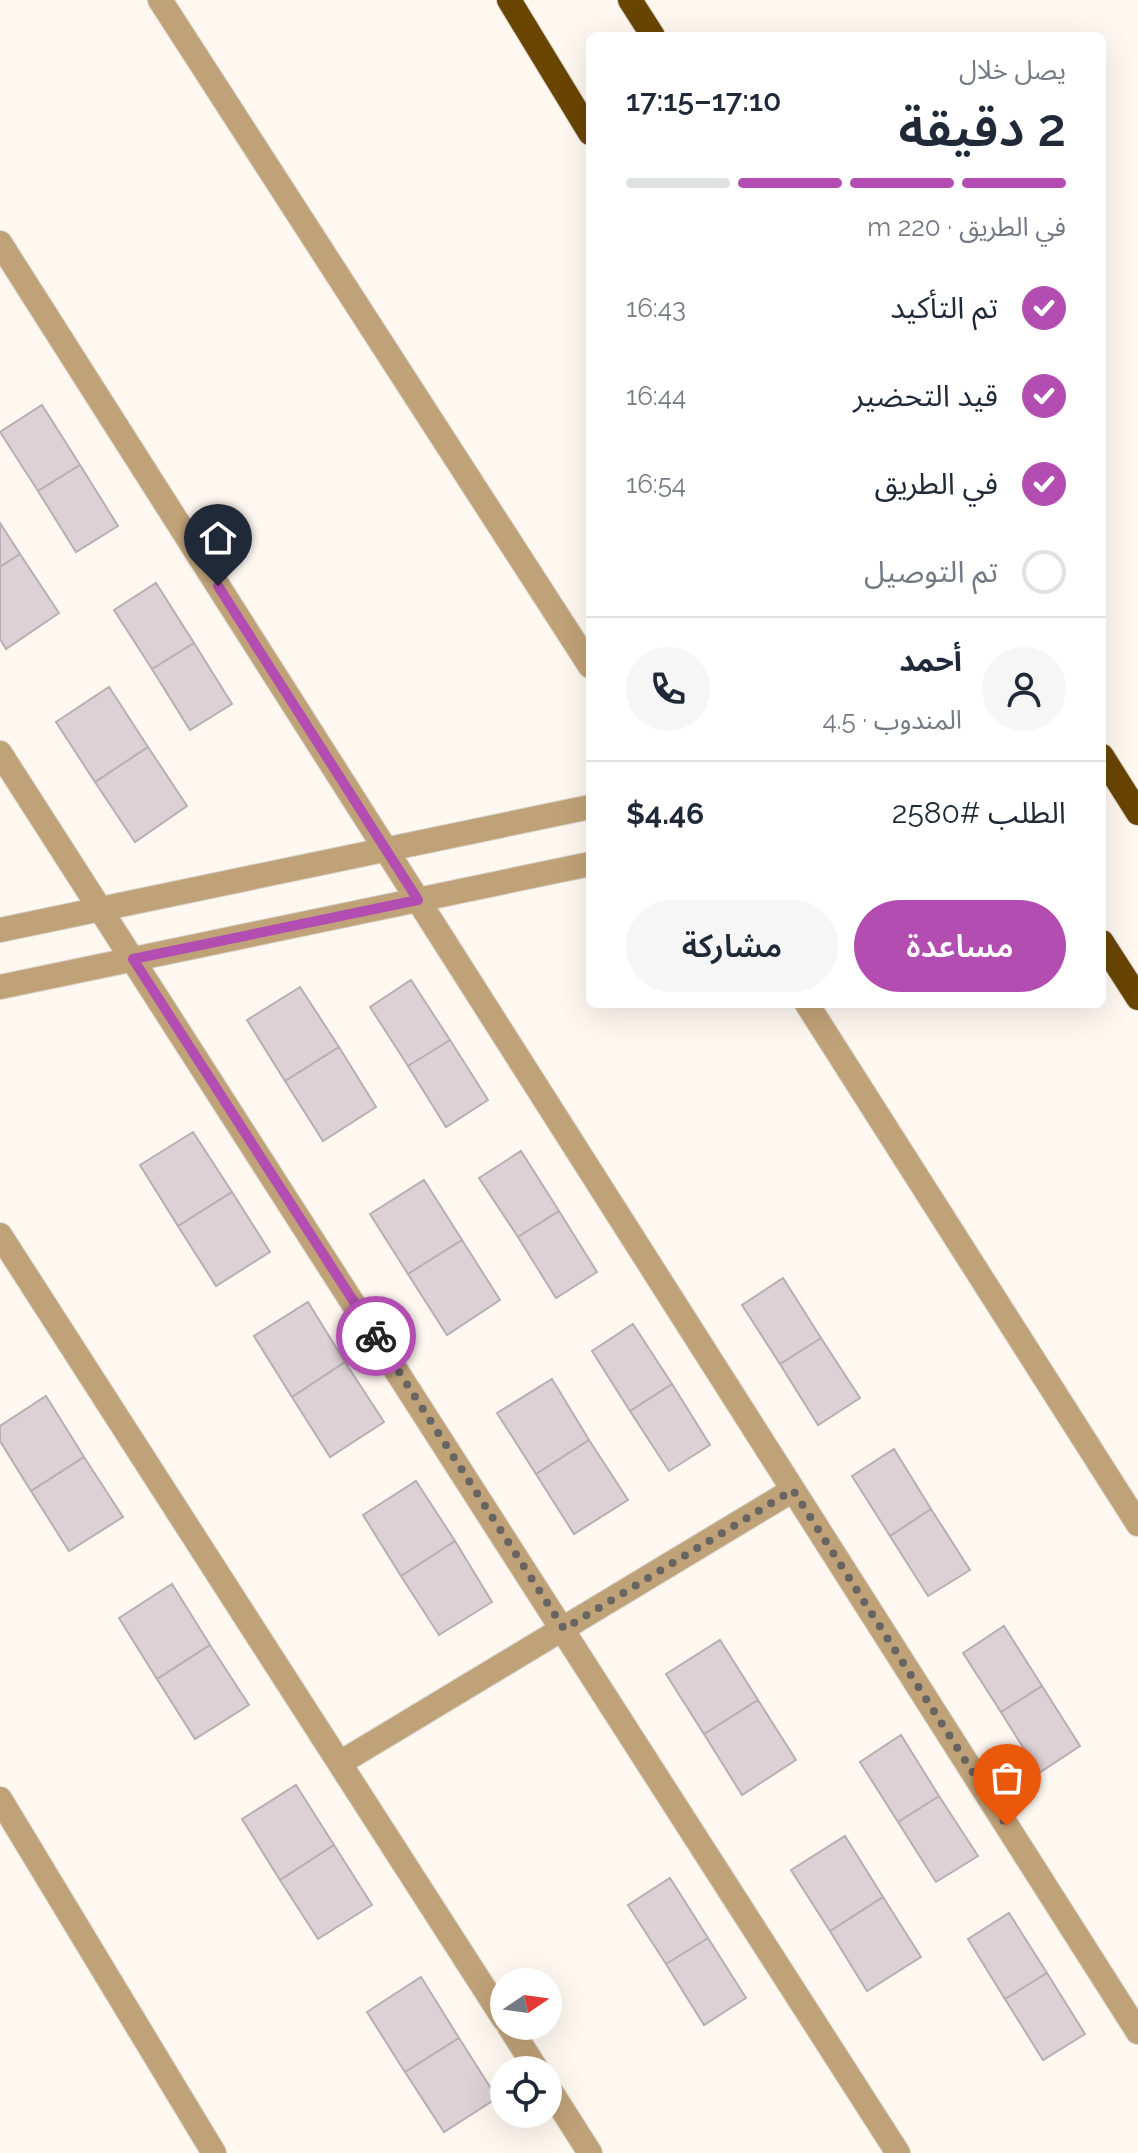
<!DOCTYPE html>
<html lang="ar">
<meta charset="utf-8">
<style>
body{margin:0;font-family:Raleway,"Noto Sans Arabic",sans-serif;background:#f6f6f7;color:#1f2937;direction:rtl;height:100vh;display:flex;flex-direction:column;font-size:30px;white-space:nowrap}
*{box-sizing:border-box;margin:0}
p{font-size:26px;color:#747a83}
.icon{flex:none;width:44px;height:44px;fill:none;stroke:currentColor;stroke-width:2;stroke-linecap:round;stroke-linejoin:round}
.map{position:relative;flex:1;overflow:hidden;direction:ltr}
.details{position:absolute;left:586px;top:32px;width:520px;height:976px;display:flex;flex-direction:column;background:#fff;border-radius:12px;box-shadow:0 8px 32px #0002;direction:rtl}
.details>*{flex:none}
.needle{width:52px;rotate:77deg}
.tools{position:absolute;left:490px;top:1968px;display:grid;gap:16px}
.tools a{display:grid;place-items:center;width:72px;height:72px;border-radius:50%;background:#fff;box-shadow:0 8px 32px #0002;font-size:40px}
.pin{position:absolute;display:grid;place-items:center;width:68px;height:68px;color:#fff;margin:-82px -34px;border-radius:50% 50% 50% 0;rotate:-45deg;box-shadow:0 0 8px #0007}
.pin .icon{rotate:45deg}
.courier{position:absolute;display:grid;place-items:center;width:80px;height:80px;margin:-40px;border:6px solid #b34db1;border-radius:50%;background:#fff;color:#222;box-shadow:0 2px 10px #0007}
.summary em{font-style:normal;font-weight:600}
.summary div{display:flex;flex-direction:column-reverse}
.summary{display:flex;align-items:center;justify-content:space-between;height:136px;padding:0 40px}
h1{font-size:52px;font-weight:600;line-height:60px}
.bar{display:grid;grid-template-columns:repeat(4,1fr);gap:12px 8px;align-content:center;height:96px;padding:0 40px}
.bar i{height:10px;border-radius:6px;background:#e0e1e3}
.bar .active{background:#b34db1}
.bar p{grid-column:span 4}
.line{display:flex;align-items:center;gap:20px;padding:0 40px;border-top:2px solid #e0e1e3}
.line div{flex:1}
.round{display:grid;place-items:center;flex:none;width:84px;height:84px;border-radius:42px;background:#f6f6f7}
ol{padding:0 40px;list-style:none}
li{display:flex;align-items:center;gap:24px;height:88px}
li p{margin-inline-start:auto}
li .icon{padding:8px;border-radius:50%;background:#b34db1;color:#fff;stroke-width:4}
li:last-child{color:#747a83}
li i{width:44px;height:44px;border:4px solid #e0e1e3;border-radius:50%}
.primary-button{display:flex;gap:16px;margin-top:auto;padding:16px 40px}
.primary-button a{flex:1;height:92px;border-radius:48px;background:#b34db1;color:#fff;font-size:32px;font-weight:600;line-height:92px;text-align:center}
.primary-button a+a{background:#f6f6f7;color:#1f2937}
.map>svg:first-child{display:block}
</style>
<div class="map">
<svg width="1138" height="2153" viewBox="0 0 1138 2153">
<rect width="100%" height="100%" fill="#fef8f1"/>
<path fill="#ddd1d6" stroke="#b9aeb3" stroke-width="2" d="M42,405L80,465L38,491L0,432Z
M80,465L118,526L76,552L38,491Z
M0,523L20,554L0,567Z
M20,554L59,613L6,649L0,639V567Z
M156,583L194,643L152,669L114,610Z
M194,643L232,704L190,730L152,669Z
M109,687L148,747L95,782L56,722Z
M148,747L187,806L135,842L95,782Z
M411,980L450,1040L408,1066L370,1007Z
M300,987L339,1047L285,1081L247,1020Z
M450,1040L488,1100L446,1127L408,1066Z
M339,1047L376,1107L323,1141L285,1081Z
M193,1132L232,1192L178,1226L140,1165Z
M521,1151L559,1211L518,1237L479,1178Z
M424,1180L462,1240L408,1274L370,1214Z
M232,1192L270,1252L216,1286L178,1226Z
M559,1211L597,1272L556,1298L518,1237Z
M462,1240L500,1300L447,1335L408,1274Z
M783,1278L821,1338L780,1364L742,1305Z
M308,1302L345,1362L292,1397L254,1336Z
M633,1324L672,1384L630,1411L592,1351Z
M821,1338L860,1398L818,1425L780,1364Z
M345,1362L384,1422L330,1457L292,1397Z
M552,1379L589,1440L536,1474L497,1413Z
M672,1384L710,1445L669,1471L630,1411Z
M46,1396L84,1457L31,1491L0,1441V1426Z
M589,1440L628,1500L574,1534L536,1474Z
M894,1449L931,1509L890,1536L852,1476Z
M84,1457L123,1517L69,1551L31,1491Z
M416,1481L455,1541L401,1576L363,1515Z
M931,1509L970,1570L928,1596L890,1536Z
M455,1541L492,1602L439,1635L401,1576Z
M172,1584L210,1645L157,1679L119,1618Z
M1004,1626L1042,1686L1001,1712L963,1653Z
M720,1640L758,1700L704,1734L666,1674Z
M210,1645L249,1705L195,1739L157,1679Z
M1042,1686L1080,1746L1039,1773L1001,1712Z
M758,1700L796,1760L742,1795L704,1734Z
M901,1735L939,1796L898,1822L860,1762Z
M296,1785L334,1845L280,1880L242,1819Z
M939,1796L978,1856L936,1882L898,1822Z
M845,1836L883,1897L830,1931L791,1870Z
M334,1845L372,1905L318,1939L280,1880Z
M670,1878L708,1938L666,1964L628,1905Z
M883,1897L921,1957L867,1991L830,1931Z
M1009,1913L1047,1973L1005,1999L968,1939Z
M708,1938L746,1998L704,2025L666,1964Z
M1047,1973L1085,2034L1043,2060L1005,1999Z
M421,1977L459,2038L405,2072L367,2012Z
M459,2038L497,2098L444,2132L405,2072Z"/>
<g fill="none" stroke-linecap="round" stroke-linejoin="round">
<g stroke="#d9d4cd" stroke-width="26">
<path id="street" d="M160,0L590,666
M0,243L1138,2032
M0,753L898,2153
M0,930L590,807
M0,987L590,864
M807,1004L1138,1524
M0,1235L504,2019
M340,1763L793,1490
M0,1799L214,2153
M509,2026L537,2070
M548,2087L590,2153"/>
</g>
<g stroke="#d9d4cd" stroke-width="26">
<path id="highway" d="M509,0L590,133
M630,0L653,36
M1102,756L1138,813
M1102,942L1138,998"/>
</g>
<use href="#street" stroke="#c0a278" stroke-width="24"/>
<use href="#highway" stroke="#694500" stroke-width="24"/>
</g>
<g fill="none" stroke-linecap="round" stroke-linejoin="round">
<path stroke="#686461" stroke-width="8" stroke-dasharray="0 14.4" d="M376,1336L564,1629L793,1490L1007,1826"/>
<path stroke="#b34db1" stroke-width="10" d="M218,586L418,900L133,959L376,1336"/>
</g>
</svg>
<div class="tools">
<a><svg class="needle" viewBox="-14 -14 28 28"><path d="M0-13l5 13h-10z" fill="#e53935"/><path d="M0 13l5-13h-10z" fill="#747a83"/></svg></a>
<a><svg class="icon" aria-label="locate" viewBox="0 0 24 24"><circle cx="12" cy="12" r="6"/><path d="M12 2v4M12 18v4M2 12h4M18 12h4"/></svg></a>
</div>
<div class="pin" style="left:1007px;top:1826px;background:#ea580c"><svg class="icon" aria-label="bag" viewBox="0 0 24 24"><path d="M5 8h14l-1 12H6zM9 8a3 3 0 0 1 6 0"/></svg></div>
<div class="pin" style="left:218px;top:586px;background:#1f2937"><svg class="icon" aria-label="home" viewBox="0 0 24 24"><path d="M3 11l9-7 9 7M6 9v11h12V9"/></svg></div>
<div class="courier" style="left:376px;top:1336px"><svg class="icon" aria-label="bike" viewBox="0 0 24 24"><circle cx="6" cy="16" r="4"/><circle cx="18" cy="16" r="4"/><path d="M6 16l4-8h5l3 8M10 8l3 8H6M13 5h3"/></svg></div>
<section class="details">
<div class="summary"><div><h1>2 دقيقة</h1><p>يصل خلال</p></div><em>17:10–17:15</em></div>
<div class="bar"><i class="active"></i><i class="active"></i><i class="active"></i><i></i><p>في الطريق · 220 m</p></div>
<ol>
<li><svg class="icon" aria-label="check" viewBox="0 0 24 24"><path d="M5 12l5 5 9-10"/></svg>تم التأكيد<p>16:43</p></li>
<li><svg class="icon" aria-label="check" viewBox="0 0 24 24"><path d="M5 12l5 5 9-10"/></svg>قيد التحضير<p>16:44</p></li>
<li><svg class="icon" aria-label="check" viewBox="0 0 24 24"><path d="M5 12l5 5 9-10"/></svg>في الطريق<p>16:54</p></li>
<li><i></i>تم التوصيل</li>
</ol>
<div class="line" style="height:144px"><a class="round"><svg class="icon" aria-label="person" viewBox="0 0 24 24"><circle cx="12" cy="8" r="4"/><path d="M4 21q1-7 8-7t8 7"/></svg></a><div><b>أحمد</b><p>المندوب · 4.5</p></div><a class="round"><svg class="icon" aria-label="phone" viewBox="0 0 24 24"><path d="M5 4h4l2 5-3 2q2 4 5 5l2-3 5 2v4C11 20 4 13 5 4z"/></svg></a></div>
<div class="line" style="height:104px"><div>الطلب #2580</div><b>$4.46</b></div>
<div class="primary-button"><a>مساعدة</a><a>مشاركة</a></div>
</section>
</div>
